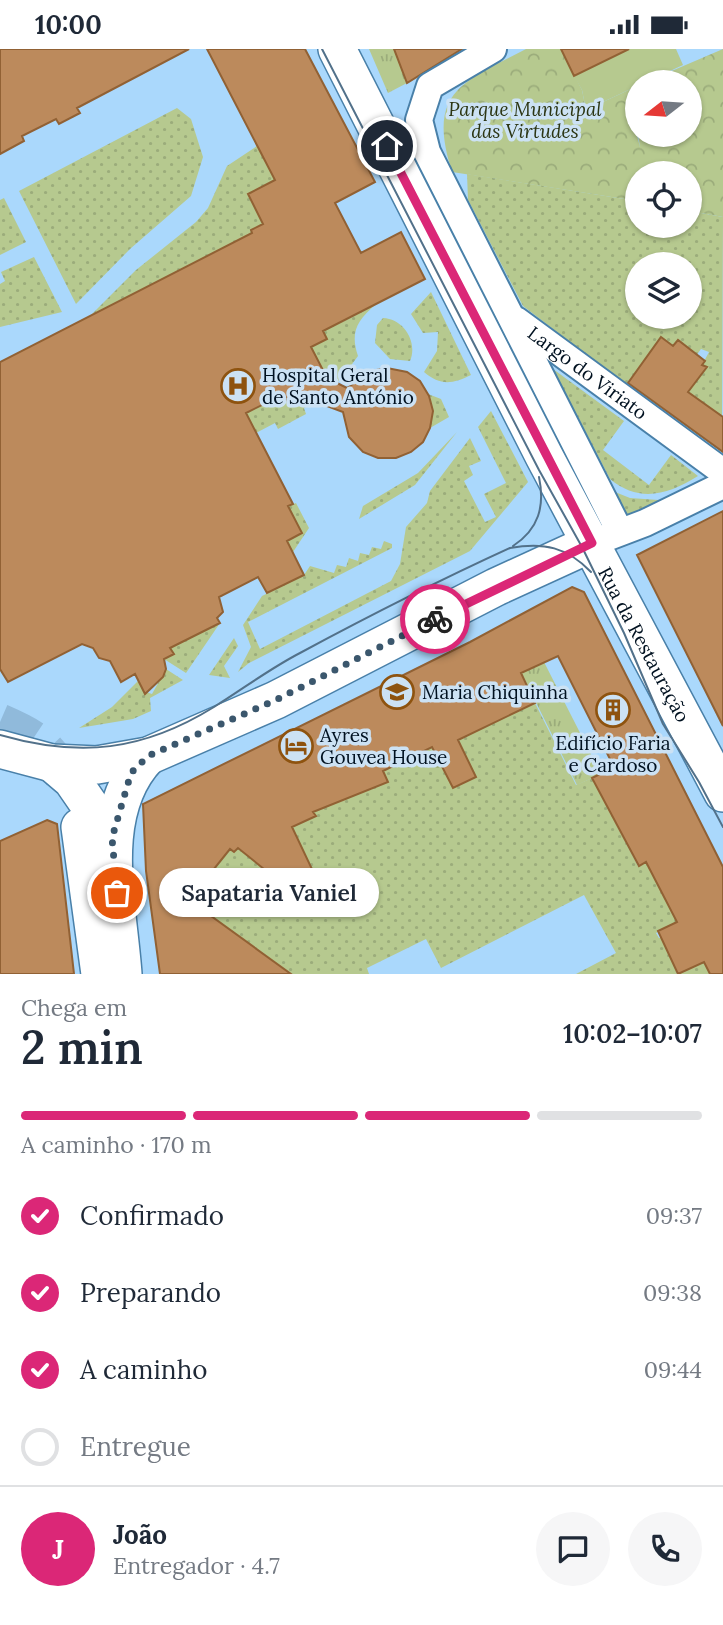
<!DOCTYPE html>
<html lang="pt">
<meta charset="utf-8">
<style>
body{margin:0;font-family:Lora,serif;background:#f6f6f7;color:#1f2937;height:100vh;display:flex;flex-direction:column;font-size:26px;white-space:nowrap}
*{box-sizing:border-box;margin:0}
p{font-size:23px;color:#747a83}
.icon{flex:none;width:38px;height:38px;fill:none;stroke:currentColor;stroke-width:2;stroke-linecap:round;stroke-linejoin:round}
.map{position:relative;height:925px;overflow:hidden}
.drawer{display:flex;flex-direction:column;background:#fff;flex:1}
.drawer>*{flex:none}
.needle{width:46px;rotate:253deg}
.buttons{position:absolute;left:625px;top:21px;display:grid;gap:14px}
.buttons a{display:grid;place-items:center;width:77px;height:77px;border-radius:50%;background:#fff;box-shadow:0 2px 5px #0004;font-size:35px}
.pin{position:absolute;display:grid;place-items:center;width:60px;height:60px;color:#fff;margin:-30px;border:4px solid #fff;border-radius:50%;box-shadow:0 2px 7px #0007}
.courier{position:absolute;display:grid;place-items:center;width:70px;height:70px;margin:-35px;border:5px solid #db2777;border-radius:50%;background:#fff;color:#222;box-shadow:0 2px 9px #0007}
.bubble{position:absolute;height:49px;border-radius:24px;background:#fff;box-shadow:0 2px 5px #0004;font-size:23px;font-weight:600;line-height:49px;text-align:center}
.headline em{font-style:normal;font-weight:600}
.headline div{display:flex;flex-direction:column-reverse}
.headline{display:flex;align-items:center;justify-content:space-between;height:119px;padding:0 21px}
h1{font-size:46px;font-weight:600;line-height:52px}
.bar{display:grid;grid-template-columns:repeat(4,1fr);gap:10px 7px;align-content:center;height:84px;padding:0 21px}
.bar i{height:9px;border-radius:5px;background:#e0e1e3}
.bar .current{background:#db2777}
.bar p{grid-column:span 4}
.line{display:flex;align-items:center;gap:18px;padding:0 21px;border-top:2px solid #e0e1e3}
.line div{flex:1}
.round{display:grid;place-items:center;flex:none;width:74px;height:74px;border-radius:37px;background:#f6f6f7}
ol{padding:0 21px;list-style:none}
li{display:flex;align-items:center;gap:21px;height:77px}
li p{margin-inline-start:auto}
li .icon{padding:7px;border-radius:50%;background:#db2777;color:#fff;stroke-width:4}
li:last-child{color:#747a83}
li i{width:38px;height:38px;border:4px solid #e0e1e3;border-radius:50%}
.status{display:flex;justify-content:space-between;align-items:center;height:49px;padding:0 35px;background:#fff;direction:ltr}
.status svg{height:19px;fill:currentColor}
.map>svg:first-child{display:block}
</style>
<div class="status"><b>10:00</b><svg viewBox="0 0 49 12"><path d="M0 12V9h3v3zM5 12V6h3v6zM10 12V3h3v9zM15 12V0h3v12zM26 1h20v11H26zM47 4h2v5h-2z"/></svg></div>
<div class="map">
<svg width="723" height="925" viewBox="0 0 723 925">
<defs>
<pattern id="grass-tufts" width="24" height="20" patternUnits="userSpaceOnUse" patternTransform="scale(1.75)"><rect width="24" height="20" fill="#b6c98f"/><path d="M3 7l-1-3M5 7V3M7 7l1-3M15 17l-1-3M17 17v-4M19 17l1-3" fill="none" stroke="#9bac7b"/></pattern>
<pattern id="park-crowns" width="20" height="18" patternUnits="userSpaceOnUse" patternTransform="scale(1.75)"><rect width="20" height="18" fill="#b6c98f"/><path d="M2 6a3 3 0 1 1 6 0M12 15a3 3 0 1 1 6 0" fill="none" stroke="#9bac7b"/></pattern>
<pattern id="garden-dots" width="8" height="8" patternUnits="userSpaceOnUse" patternTransform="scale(1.75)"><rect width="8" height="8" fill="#b6c98f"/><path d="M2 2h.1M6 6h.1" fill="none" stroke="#9bac7b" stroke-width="1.8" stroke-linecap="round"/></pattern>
</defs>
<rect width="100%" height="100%" fill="#aad8fc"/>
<path fill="url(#grass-tufts)" d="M369,0H394L407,34L388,44Z
M499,579L544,613L601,725L577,736Z"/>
<path fill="url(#park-crowns)" d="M526,0H561L582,41L586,61L637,37V82L632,67L640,98L638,86H690V33H646L723,0V168L690,162V124H637V152L452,123C426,42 463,33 526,0Z"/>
<path fill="url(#garden-dots)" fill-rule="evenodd" d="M177,59L191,70L203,108L191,147L130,200L76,255L19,142Z
M257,97L275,131L248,145L263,175L251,181L252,184L91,266L136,221L196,173L208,159L227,117Z
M467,125L637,152V177H690V162L723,168L722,368L688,343L706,318L702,316L709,303L701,300L693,311L661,288L626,336L523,257L468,151ZM637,215H690V268H637Z
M4,149L26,193L0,206V151Z
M34,208L62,263L0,278V235L5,232L1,223Z
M431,243L471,326C453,335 440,337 424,323L437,302L438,283L423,284L411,265Z
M375,256C357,272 350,283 358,307C342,329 329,347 304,359L306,365L278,380L275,374L256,384L213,299L234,300L263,356L284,345L289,355L311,298L327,290L320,276L339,269L342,273Z
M383,269C404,270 418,293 410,312L390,310L375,294L377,276Z
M553,320L624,372L603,401L649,436L671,406L698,427C668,446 639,454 610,430Z
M428,345L441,350L449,368L430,379L433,362Z
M491,362L528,433L470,502L249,614L238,623L251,598L243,576L262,547L304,526L310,517L334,524L337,516L346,518L349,509L358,512L360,504L369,506L372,498L381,500L384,492L392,495V499L248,573L260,600L391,532L400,515L406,478L427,454L430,442L470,389L481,412L469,417L473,426L464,432L485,473L496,468L484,445L506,434L478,378Z
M457,383L415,436L359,470L363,457L418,424Z
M615,443L630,449L659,451L628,467Z
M296,454L309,479L293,503L287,506L280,492L302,484L288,457Z
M220,574L186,624L164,610L173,605L170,599Z
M234,589L238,597L224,617L230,629L209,626Z
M166,620L183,631L150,649L151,662L133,670L79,679L112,658L138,632L143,642L152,645Z
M535,654L576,736L592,729L638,817L646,813L677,873L656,884L659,889L665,887L680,917L675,919L677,925L704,913L710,925H576L616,904L584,846L441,919L426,890L367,919L369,925H291L178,844L198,815L210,825L231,800L240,796L306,854L320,837L292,778L315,767L313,763L388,733L381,718L400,714L431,696L453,739L476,728L453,679L475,683Z"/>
<path fill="#b6c98f" d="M629,0H676L683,16L646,33H637V37L586,61L582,41L574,27Z"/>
<path fill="#bc8a5c" stroke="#916134" stroke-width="2" d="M0,0H189L77,59L80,64L59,75L56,70L22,87L24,92L0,105Z
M207,0H305L375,133L335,154L361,204L401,183L425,230L323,282L327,290L311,298L327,329L347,339L371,322L387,319L407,323L420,332L429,347L433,362L430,379L423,393L411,403L396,409H378L363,403L349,388L343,363L303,348L289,355L284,345L246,364L293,455L288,457L302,484L287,492L304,526L267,544L258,528L219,548L223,563L217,569L220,574L170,599L174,605L164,610L166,620L163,628L145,645L135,625L121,633L110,612L99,609L93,599L82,595L8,633L0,620V313L252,184L251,181L263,175L248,145L275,131Z
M394,0H462L407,34Z
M561,0H629L574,27Z
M661,288L673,297L678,291L705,312L702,316L707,318L688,343L723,368V403L628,334Z
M723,462V677L637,506Z
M572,538L584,543L723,818V925H710L704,913L678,925L658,882L677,873L646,813L639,817L592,729L614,718L558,607L521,624L535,654L458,691L476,728L453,739L432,698L383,722L388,733L313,763L316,767L292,778L320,837L306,854L238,799L234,803L230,800L189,851L291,925H160L146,822L143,755L470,593Z
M47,771L57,775L74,925H0V792Z"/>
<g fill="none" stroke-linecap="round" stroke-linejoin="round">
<path stroke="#90badb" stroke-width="37" stroke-dasharray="37 18" stroke-linecap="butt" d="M0,673C30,686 52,697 64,730"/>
<g stroke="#4980a9" stroke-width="30">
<g id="street">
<path d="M493,0L430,37L419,71L427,103L620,483"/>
<path id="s1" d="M516,271L723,423"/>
<path d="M603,490L645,474L723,436"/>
</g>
</g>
<g stroke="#4980a9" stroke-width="40">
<g id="secondary">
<path id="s2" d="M337,0L544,407L723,744"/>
<path d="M0,700L52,714L97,716L148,707L276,651L496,538L592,494"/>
<path d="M52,714L72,731L112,789"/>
<path d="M80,778L100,925"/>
<path d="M123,925C118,854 94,763 148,707"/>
</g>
</g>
<use href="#street" stroke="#fff" stroke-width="26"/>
<use href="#secondary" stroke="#fff" stroke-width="37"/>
<path stroke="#52718a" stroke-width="2" d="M322,0L539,421L582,498L624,584L663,675L699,733L723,778
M513,497C539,480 545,457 539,428
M0,686C80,709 143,702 214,658C243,640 269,620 300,604C369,567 440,531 510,499C544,493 567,498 591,523"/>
</g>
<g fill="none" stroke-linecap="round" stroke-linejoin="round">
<path stroke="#3b576d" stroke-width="7" stroke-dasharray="0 12.6" d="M117,844L112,789L131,724L148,707L276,651L435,570"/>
<path stroke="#db2777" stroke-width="9" d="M387,97L592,494L435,570"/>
</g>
<defs>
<g id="hospital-ring" transform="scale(1.75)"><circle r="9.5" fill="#cce2f4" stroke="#8e530f" stroke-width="1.5"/><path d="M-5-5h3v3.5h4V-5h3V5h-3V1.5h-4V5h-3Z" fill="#8e530f"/></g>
<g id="school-ring" transform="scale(1.75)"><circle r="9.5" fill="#cce2f4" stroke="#8e530f" stroke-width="1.5"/><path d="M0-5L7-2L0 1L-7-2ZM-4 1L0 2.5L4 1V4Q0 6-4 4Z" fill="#8e530f"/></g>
<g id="building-ring" transform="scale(1.75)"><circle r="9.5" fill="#cce2f4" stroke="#8e530f" stroke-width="1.5"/><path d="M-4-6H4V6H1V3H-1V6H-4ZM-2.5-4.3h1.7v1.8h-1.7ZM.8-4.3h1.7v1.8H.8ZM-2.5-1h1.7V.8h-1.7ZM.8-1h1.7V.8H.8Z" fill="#8e530f"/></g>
<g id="hotel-ring" transform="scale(1.75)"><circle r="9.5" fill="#cce2f4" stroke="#8e530f" stroke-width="1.5"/><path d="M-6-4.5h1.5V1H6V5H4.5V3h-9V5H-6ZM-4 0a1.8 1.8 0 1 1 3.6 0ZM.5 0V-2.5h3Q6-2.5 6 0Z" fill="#8e530f"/></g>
</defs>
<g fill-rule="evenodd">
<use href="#hospital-ring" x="238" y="337"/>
<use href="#school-ring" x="397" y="643"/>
<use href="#building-ring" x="613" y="661"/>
<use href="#hotel-ring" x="296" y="697"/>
</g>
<g text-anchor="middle" stroke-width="7" stroke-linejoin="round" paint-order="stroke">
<g font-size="19" font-style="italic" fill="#2b3513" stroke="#cce2f4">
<text x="525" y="67">Parque Municipal<tspan x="525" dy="22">das Virtudes</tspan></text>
</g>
<g font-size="19" fill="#001120" stroke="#cce2f4">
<text dy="7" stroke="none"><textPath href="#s1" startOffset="89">Largo do Viriato</textPath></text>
<text dy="7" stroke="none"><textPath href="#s2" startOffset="670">Rua da Restauração</textPath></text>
</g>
<g font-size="19" fill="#001120" stroke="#cce2f4" text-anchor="start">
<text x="262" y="333">Hospital Geral<tspan x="262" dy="22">de Santo António</tspan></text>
<text x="422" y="650">Maria Chiquinha</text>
<text x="320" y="693">Ayres<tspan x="320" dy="22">Gouvea House</tspan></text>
<text x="613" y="701" text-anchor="middle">Edifício Faria<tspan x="613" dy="22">e Cardoso</tspan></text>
</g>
</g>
</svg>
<div class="buttons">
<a><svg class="needle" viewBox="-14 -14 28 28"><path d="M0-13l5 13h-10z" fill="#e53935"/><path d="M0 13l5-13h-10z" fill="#747a83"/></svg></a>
<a><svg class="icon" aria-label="locate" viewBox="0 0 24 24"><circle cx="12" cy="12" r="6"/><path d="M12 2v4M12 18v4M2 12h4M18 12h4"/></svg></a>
<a><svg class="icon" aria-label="layers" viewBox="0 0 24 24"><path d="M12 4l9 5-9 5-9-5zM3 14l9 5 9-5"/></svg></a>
</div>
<div class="pin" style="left:117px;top:844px;background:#ea580c"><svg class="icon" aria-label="bag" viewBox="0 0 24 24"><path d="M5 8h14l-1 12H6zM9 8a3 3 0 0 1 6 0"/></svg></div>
<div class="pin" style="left:387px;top:97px;background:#1f2937"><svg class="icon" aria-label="home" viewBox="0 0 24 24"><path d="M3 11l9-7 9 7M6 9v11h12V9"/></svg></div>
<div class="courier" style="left:435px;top:570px"><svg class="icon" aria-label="bike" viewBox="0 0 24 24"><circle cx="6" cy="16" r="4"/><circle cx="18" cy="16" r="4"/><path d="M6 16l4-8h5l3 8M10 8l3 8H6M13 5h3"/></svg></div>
<div class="bubble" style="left:159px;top:819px;width:220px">Sapataria Vaniel</div>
</div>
<section class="drawer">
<div class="headline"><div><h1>2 min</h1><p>Chega em</p></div><em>10:02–10:07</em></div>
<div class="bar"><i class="current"></i><i class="current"></i><i class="current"></i><i></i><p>A caminho · 170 m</p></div>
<ol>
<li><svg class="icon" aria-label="check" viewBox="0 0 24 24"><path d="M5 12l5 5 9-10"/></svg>Confirmado<p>09:37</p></li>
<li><svg class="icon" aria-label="check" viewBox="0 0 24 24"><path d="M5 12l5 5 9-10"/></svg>Preparando<p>09:38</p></li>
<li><svg class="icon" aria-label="check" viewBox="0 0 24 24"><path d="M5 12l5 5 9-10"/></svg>A caminho<p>09:44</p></li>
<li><i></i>Entregue</li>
</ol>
<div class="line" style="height:126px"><b class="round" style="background:#db2777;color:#fff">J</b><div><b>João</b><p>Entregador · 4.7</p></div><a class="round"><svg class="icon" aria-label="chat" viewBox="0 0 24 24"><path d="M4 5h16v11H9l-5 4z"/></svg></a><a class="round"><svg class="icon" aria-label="phone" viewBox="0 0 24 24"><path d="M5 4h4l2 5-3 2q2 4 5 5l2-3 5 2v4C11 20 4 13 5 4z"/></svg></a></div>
</section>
